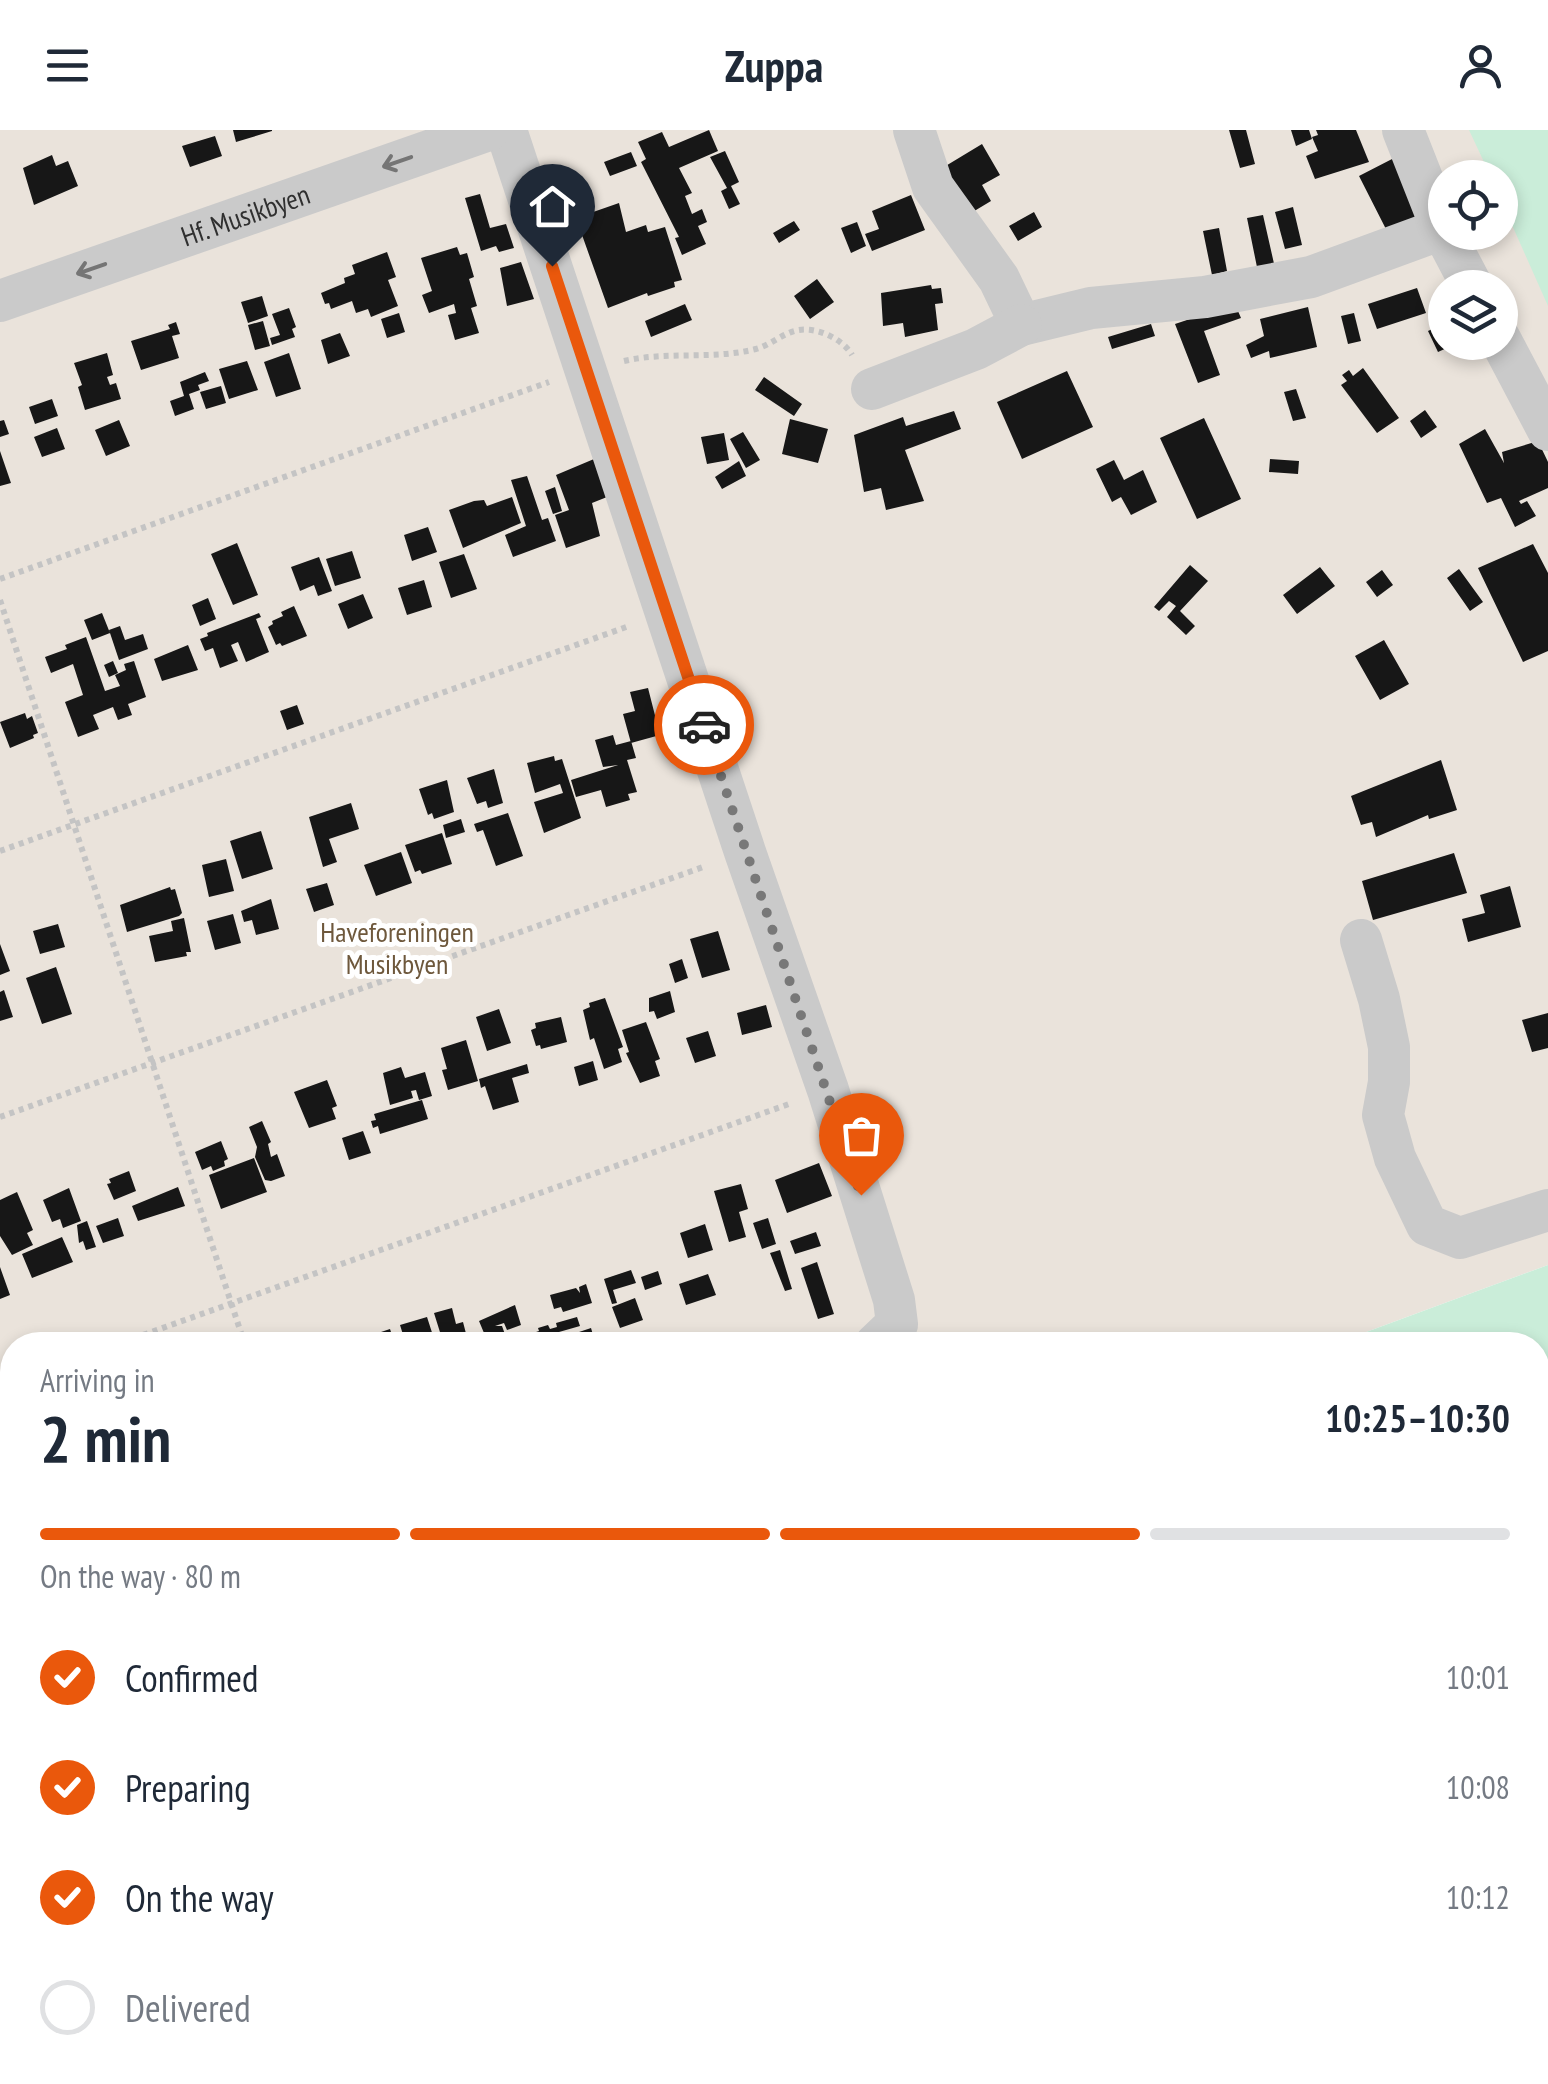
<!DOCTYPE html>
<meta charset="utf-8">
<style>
body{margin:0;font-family:"PT Sans Narrow",sans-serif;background:#f2f2f3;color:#1f2937;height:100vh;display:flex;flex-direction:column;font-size:38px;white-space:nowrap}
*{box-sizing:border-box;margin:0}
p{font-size:32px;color:#747a83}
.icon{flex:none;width:55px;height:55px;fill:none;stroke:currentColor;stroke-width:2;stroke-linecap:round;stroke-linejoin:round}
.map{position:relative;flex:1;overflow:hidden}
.panel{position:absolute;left:0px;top:1202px;width:1550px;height:752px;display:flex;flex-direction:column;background:#fff;border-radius:40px 40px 0 0;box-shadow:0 5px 15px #0003}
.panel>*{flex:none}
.buttons{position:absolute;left:1428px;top:30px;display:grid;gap:20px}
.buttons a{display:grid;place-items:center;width:90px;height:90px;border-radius:50%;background:#fff;box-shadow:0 5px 15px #0003;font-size:50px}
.pin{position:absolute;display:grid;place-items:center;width:85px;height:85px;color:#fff;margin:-102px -42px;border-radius:50% 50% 50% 0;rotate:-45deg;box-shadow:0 0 10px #0007}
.pin .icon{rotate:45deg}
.courier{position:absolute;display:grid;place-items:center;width:100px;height:100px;margin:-50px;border:8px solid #ea580c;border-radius:50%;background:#fff;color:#222;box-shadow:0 2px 12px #0007}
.head em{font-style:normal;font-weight:800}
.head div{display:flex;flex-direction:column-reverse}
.head{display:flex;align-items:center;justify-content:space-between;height:170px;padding:0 40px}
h1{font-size:65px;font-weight:800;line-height:75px}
.bar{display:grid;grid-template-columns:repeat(4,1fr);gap:15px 10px;align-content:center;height:120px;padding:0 40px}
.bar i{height:12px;border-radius:8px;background:#e0e1e3}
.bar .on{background:#ea580c}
.bar p{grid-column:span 4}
ol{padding:0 40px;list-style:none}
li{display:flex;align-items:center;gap:30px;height:110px}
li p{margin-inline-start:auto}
li .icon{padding:10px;border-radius:50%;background:#ea580c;color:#fff;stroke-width:4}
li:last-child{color:#747a83}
li i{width:55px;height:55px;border:5px solid #e0e1e3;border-radius:50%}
header{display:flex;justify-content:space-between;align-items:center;height:130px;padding:0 40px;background:#fff;font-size:45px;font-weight:800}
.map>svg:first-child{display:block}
</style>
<header><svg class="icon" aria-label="menu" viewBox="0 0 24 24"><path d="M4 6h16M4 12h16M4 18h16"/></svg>Zuppa<svg class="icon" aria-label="person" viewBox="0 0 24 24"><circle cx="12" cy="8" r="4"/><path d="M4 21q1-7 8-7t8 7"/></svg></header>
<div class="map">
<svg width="1548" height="1954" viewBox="0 0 1548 1954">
<rect width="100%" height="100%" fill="#fff"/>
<path fill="#eae3db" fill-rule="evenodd" d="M0,0H1548V1135L1331,1215H12V1706L0,1710ZM1445,48H1500V102H1445ZM1445,158H1500V212H1445Z
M1548,1257V1954H0V1802L12,1798V1942H1538V1261Z"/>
<path fill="#caedd9" d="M1469,0H1548V176L1500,68V48L1491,47Z
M1548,1135V1259L1538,1263V1215H1331Z"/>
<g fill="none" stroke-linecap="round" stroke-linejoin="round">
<path stroke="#caedd9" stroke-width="42" d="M0,1751L12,1747"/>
</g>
<path fill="#171717" d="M233,0H272V1L236,12Z
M709,0L718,21L679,38L692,63L685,66L692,84L702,79L707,92L698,96L706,114L682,125L675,108L679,107L641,32L646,29L638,12L662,2L669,17Z
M1229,0H1246L1255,34L1240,38Z
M1291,0H1309L1312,9L1296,16Z
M1316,0H1356L1369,32L1315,49L1306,26L1318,21L1312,7L1318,5Z
M215,6L222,26L190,37L182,16Z
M982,14L1000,45L982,55L991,71L966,86L939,40Z
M725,21L739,52L731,56L740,74L729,79L721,61L727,58L710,27Z
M631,22L637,36L610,46L604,32Z
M52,25L56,36L68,31L78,56L34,75L23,38Z
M1394,28L1426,89L1390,107L1359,46Z
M480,64L490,98L506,94L514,118L499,122L496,116L481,121L465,68Z
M911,65L925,100L872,121L865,104L879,99L872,81Z
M619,73L626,102L646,95L648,102L665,97L682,150L674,152L675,157L648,166L647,163L608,178L576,88Z
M1293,77L1302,115L1285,119L1275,82Z
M1034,82L1042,97L1018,111L1009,96Z
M1263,85L1275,138L1258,142L1247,88Z
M794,91L800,100L779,113L773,103Z
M857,92L866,116L851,123L841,98Z
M1219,98L1227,141L1212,145L1203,101Z
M457,117L460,125L467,123L474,147L469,149L477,176L471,178L479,203L455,210L448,185L456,183L454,174L429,183L422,165L432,161L421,128Z
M387,122L396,147L388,150L398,176L371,187L368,179L356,183L352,171L331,179L329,173L325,174L321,163L345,153L344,148L355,144L352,135Z
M521,132L534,169L507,176L500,138Z
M817,149L834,172L810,189L794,166Z
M931,155L932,159L941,158L943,173L935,174L938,200L905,207L903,193L883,196L881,163Z
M1417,158L1426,183L1377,199L1368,174Z
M262,166L268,186L248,193L241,172Z
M685,174L692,190L651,207L645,191Z
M1235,174L1241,188L1204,201L1220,245L1198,253L1175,194Z
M1308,177L1317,217L1270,228L1269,221L1251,228L1246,215L1264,206L1260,189Z
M289,178L296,197L292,199L295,207L272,215L270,208L280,205L272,184Z
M399,183L405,202L387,208L381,189Z
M1354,183L1361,211L1348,214L1341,186Z
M263,191L270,216L255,220L248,195Z
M176,192L180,204L172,206L179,228L141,240L131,211L170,199L168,195Z
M1445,193V212H1460L1438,222L1428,201Z
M1151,194L1155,206L1112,219L1108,207Z
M340,203L350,226L328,234L321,210Z
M107,223L113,245L107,247L110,255L116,253L121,269L85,280L78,257L82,255L74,233Z
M289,223L301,259L276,267L264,232Z
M247,231L258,260L229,269L219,239Z
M1363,238L1399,288L1377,303L1341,255L1347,251L1342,245L1349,240L1353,246Z
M1067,241L1093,297L1022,329L997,272Z
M205,242L209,251L198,255L200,260L189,264L194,279L175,286L170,271L184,266L180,252Z
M764,247L802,274L794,286L755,260Z
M221,256L226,273L206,279L200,262Z
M1296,259L1306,288L1293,291L1284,262Z
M52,269L58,286L35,294L29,277Z
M1425,280L1437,297L1421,308L1410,291Z
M954,281L961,299L905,320L924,371L886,380L881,358L864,362L854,305L903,287L906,296Z
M1204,288L1241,369L1197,389L1160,308Z
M790,289L828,299L818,333L782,324Z
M4,290L9,304L0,307V291Z
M119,290L130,316L106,326L95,300Z
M57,298L65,319L42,327L34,307Z
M1485,299L1504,333L1502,322L1538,311L1548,332V358L1519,371L1521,374L1527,371L1536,386L1515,397L1501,368L1487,373L1459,314Z
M743,302L760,330L746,338L730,309Z
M724,303L729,330L707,334L701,307Z
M0,321L11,353L0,356Z
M594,329L607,367L592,373L600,406L566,418L555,385L569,380L556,345Z
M1270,329L1299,331L1298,344L1269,342Z
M1114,330L1124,350L1143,340L1157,372L1131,385L1121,367L1112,372L1096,339Z
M739,331L746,346L722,359L715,347Z
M527,346L542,390L548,388L556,411L513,427L505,405L526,396L511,350Z
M555,357L562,381L553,384L545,361Z
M512,367L521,393L463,418L449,380L474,371L484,370L487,376Z
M428,397L437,422L412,431L404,405Z
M237,413L258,465L233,475L211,424Z
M1533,414L1548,443V521L1523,532L1478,438Z
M352,421L361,448L335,456L326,429Z
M464,424L477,459L451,468L439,432Z
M319,427L332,461L318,466L314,455L300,461L291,437Z
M1190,435L1208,451L1180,481L1195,496L1186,505L1167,487L1176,476L1169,471L1159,481L1154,477Z
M1320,437L1335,456L1297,484L1283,465Z
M1459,439L1483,472L1470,481L1447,448Z
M1382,440L1393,455L1377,467L1366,452Z
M424,450L432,477L407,485L398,458Z
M363,464L373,488L348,499L338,474Z
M208,468L216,489L200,496L192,475Z
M294,476L307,506L282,516L280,513L276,515L268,497L273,494L272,491L283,486L281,482Z
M102,483L110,503L92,510L84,490Z
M259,483L261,487L256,489L269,522L246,532L238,512L231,515L238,531L220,538L213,518L205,521L200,509L208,506L207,503Z
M120,496L125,510L143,504L148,519L119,530L109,500Z
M86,507L105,561L120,556L115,545L126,540L124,534L134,531L146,567L128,574L132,585L118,590L113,577L93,585L99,599L78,607L65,572L83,565L73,534L51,543L45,527L67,519L65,515Z
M1384,510L1409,554L1380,570L1355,526Z
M188,515L198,540L162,551L154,529Z
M113,531L118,543L109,547L104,535Z
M648,558L660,605L631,613L623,584L635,581L630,562Z
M297,575L304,594L287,600L280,581Z
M25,583L27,589L32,586L38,603L33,605L34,608L10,618L0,592Z
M613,605L616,615L631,611L636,628L627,630L637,662L628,664L630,670L606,677L601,660L576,667L571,650L618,635L603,637L595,610Z
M554,626L555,631L562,629L581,688L544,703L534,672L563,663L560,654L535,663L527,633Z
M1441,630L1457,680L1429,689L1428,685L1376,707L1372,692L1361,695L1351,666Z
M494,639L503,673L488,678L486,671L477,674L467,648Z
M447,650L454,682L434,689L432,683L428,685L419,659Z
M351,673L359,699L329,709L337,732L323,737L309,687Z
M508,683L523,726L496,736L483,700L477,702L474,694Z
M461,689L465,702L446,708L443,695Z
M261,701L273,739L242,749L230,711Z
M442,703L452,734L422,744L420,740L415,742L405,715Z
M401,722L412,753L376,766L364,735Z
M1454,723L1467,763L1373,790L1362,751Z
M226,729L234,761L209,767L202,735Z
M327,753L334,775L314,782L306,759Z
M1510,756L1521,797L1468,812L1462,789L1485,783L1480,765Z
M170,757L171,760L175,759L182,783L179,786L127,802L120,775Z
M271,769L279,799L256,805L252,790L244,792L241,781Z
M233,784L241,813L215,820L207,791Z
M184,788L191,822H186L187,826L155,832L149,806L173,801L171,791Z
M58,794L65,817L40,824L33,801Z
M718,801L730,840L702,848L690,809Z
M0,814L10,841L0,845Z
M682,829L688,848L675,853L669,834Z
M56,837L72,884L42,894L26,848Z
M4,860L13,887L0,891V862Z
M670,861L675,882L657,889L654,881L649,882V868Z
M605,868L623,917L618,919L622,932L604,939L594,908L590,910L583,880L590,877L589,873Z
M766,875L772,897L742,905L737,883Z
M499,879L511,913L487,921L476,887Z
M1548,883V918L1532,922L1522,890Z
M561,887L567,912L541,919L540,915L536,916L531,900L536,898L535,893Z
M646,892L660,929L655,931L660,946L640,953L626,923L629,922L622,900Z
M708,901L716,926L695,933L686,908Z
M466,910L478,951L448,960L442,940L447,939L441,918Z
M593,931L598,950L579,956L574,937Z
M527,934L529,943L512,948L519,972L493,980L485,956L481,958L479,949Z
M401,937L405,948L425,942L432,966L419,970L416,960L411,961L413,968L390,975L383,943Z
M327,950L337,976L332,978L336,989L309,998L294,962Z
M422,970L428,989L380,1004L378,996L373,998L371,991L376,990L374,984Z
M262,991L271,1012L268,1014L271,1027L277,1024L285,1046L271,1051L265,1050L255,1027L257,1017L249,997Z
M363,1001L371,1023L349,1030L342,1008Z
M221,1011L228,1029L224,1031L225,1036L213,1041L211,1036L202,1040L195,1022Z
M254,1028L267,1062L221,1079L209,1045Z
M819,1033L832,1066L787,1083L775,1050Z
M129,1041L136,1061L114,1070L107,1054L111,1053L109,1049Z
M741,1054L748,1079L739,1082L746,1107L729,1112L714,1061Z
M178,1057L185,1076L138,1091L132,1076Z
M69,1058L81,1091L63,1098L60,1089L52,1092L43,1070Z
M17,1062L33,1100L27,1103L33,1115L12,1125L0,1106V1070Z
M118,1088L124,1106L103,1113L96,1096Z
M768,1088L776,1114L762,1119L753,1093Z
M87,1091L96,1117L86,1120L83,1111L79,1113L77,1095Z
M705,1094L713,1120L688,1128L680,1103Z
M816,1102L821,1116L795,1124L790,1111Z
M62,1107L73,1132L32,1148L22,1124Z
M780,1120L792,1159L785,1161L770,1123Z
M817,1132L834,1184L818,1189L801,1138Z
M0,1137L10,1165L0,1169Z
M631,1140L636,1153L613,1160L617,1173L612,1174L604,1149Z
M658,1141L662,1154L645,1160L641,1147Z
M708,1144L716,1165L686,1175L679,1154Z
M586,1154L592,1173L563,1182L561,1177L554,1179L550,1165L576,1158L580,1163L579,1157Z
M635,1168L643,1190L620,1198L612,1177Z
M515,1175L521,1195L507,1200L504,1193L495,1196H502L507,1210L489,1215L479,1191Z
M452,1178L456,1194L463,1192L469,1215H444L434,1183Z
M427,1187L436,1215H414L411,1209L405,1211L400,1195Z
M577,1187L580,1196L559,1202L560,1207L552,1209L554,1215H534L530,1204L539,1201L538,1198L548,1195L550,1199L557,1197L556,1193Z
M591,1198L596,1215H566L564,1207Z
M390,1199L394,1211L382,1215L378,1203Z
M348,1208L350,1215H326L325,1213Z
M12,1627V1650L7,1652L0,1632Z"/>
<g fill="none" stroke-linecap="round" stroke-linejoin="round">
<path stroke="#c4c4c4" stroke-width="6" stroke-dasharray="5 5" stroke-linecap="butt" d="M624,231C667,221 713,230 756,219C771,215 784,202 799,200C817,197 843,209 852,225
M0,449L549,252
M0,470L245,1215
M0,721L629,496
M0,987L706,736
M115,1215L789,974
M0,1256L12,1252
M1538,1303L1548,1299
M1538,1381L1548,1385
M0,1858L12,1854
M481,1942L491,1949L516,1954
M132,1954L145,1942
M529,1954L573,1942"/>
<g stroke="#cacaca" stroke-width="42">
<path d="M506,0L745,722L828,960L894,1170L897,1194L875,1215"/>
<path d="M914,0L933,57L999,149L1021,195L1091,178L1205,167L1311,147L1442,99"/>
<path d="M1403,0L1442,99L1473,158"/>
<path id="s1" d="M0,171L489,0"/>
<path d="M1500,209L1548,300"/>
<path d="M872,259L976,219L1021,195"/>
<path d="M1361,810L1379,869L1389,917V952L1383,985L1395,1028L1427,1095L1460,1108L1548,1080"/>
<path d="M0,1533L12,1528"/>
</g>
</g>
<defs><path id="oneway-shaft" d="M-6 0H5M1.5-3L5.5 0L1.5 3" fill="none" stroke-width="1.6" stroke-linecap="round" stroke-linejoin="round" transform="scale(2.5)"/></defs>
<g stroke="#757575">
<use href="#oneway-shaft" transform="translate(397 32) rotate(161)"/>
<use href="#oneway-shaft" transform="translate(91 139) rotate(161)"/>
</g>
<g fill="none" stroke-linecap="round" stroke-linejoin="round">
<path stroke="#787878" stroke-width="10" stroke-dasharray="0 18" d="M704,595L861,1065"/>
<path stroke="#ea580c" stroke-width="12" d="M552,136L704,595"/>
</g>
<g text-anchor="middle" stroke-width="10" stroke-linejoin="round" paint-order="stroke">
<g font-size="28" fill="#303030" stroke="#fff">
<text dy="10" stroke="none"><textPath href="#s1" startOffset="260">Hf. Musikbyen</textPath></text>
</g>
<g font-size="28" fill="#6e583c" stroke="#fff">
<text x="397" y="812">Haveforeningen<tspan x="397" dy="32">Musikbyen</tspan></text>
</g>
</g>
</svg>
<div class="buttons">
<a><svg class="icon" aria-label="locate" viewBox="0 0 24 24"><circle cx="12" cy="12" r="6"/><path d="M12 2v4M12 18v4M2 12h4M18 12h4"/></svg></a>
<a><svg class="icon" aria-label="layers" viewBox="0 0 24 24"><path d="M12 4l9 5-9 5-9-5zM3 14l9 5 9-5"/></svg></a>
</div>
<div class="pin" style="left:861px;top:1065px;background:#ea580c"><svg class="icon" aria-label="bag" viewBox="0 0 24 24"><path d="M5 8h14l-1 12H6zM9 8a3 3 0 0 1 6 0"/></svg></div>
<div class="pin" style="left:552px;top:136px;background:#1f2937"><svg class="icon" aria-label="home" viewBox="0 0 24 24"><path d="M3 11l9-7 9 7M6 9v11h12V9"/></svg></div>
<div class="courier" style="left:704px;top:595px"><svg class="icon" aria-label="car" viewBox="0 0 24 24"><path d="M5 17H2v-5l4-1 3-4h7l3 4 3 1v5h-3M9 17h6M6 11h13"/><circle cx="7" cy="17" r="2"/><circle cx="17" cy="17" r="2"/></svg></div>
<section class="panel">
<div class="head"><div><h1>2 min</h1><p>Arriving in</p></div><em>10:25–10:30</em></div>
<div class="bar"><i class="on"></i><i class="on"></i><i class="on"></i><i></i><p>On the way · 80 m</p></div>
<ol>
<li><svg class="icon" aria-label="check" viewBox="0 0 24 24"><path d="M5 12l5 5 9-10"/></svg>Confirmed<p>10:01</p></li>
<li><svg class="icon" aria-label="check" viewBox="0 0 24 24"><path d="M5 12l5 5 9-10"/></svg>Preparing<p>10:08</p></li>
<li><svg class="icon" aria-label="check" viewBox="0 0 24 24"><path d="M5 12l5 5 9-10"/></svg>On the way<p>10:12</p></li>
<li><i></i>Delivered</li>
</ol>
</section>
</div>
